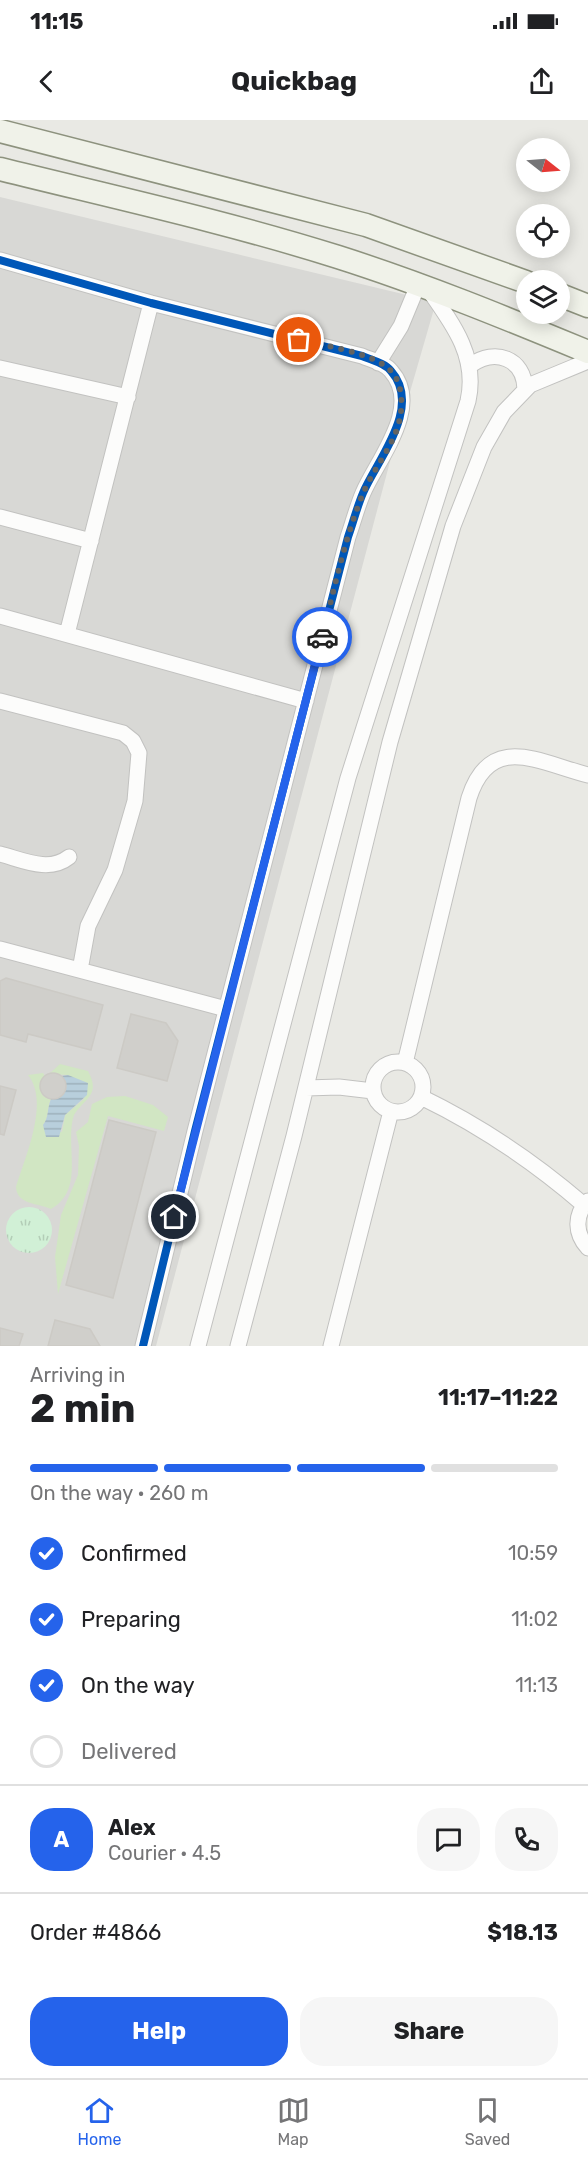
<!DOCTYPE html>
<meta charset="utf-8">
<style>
body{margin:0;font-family:Rubik,sans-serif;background:#f6f6f6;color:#202124;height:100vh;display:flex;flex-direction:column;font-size:22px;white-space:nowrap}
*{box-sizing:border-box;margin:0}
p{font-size:20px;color:#757577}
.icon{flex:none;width:33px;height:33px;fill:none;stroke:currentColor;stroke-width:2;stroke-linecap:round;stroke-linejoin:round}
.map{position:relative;height:1226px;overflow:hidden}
.sheet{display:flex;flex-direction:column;background:#fff;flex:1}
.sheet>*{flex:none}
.needle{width:39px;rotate:107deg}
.controls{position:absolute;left:516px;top:18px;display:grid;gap:12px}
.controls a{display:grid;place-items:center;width:54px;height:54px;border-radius:50%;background:#fff;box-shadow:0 3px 15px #0003;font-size:30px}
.pin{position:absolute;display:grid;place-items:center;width:51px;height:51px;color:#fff;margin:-26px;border:3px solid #fff;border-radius:50%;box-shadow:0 2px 6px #0007}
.courier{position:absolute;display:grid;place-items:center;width:60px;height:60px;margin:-30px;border:4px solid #2563eb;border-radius:50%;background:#fff;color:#222;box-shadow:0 2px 8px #0007}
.head em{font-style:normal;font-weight:700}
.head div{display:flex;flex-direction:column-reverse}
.head{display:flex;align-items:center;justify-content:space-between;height:102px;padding:0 30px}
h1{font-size:39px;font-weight:700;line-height:45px}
.bar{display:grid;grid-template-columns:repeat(4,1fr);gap:9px 6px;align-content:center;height:72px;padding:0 30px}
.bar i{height:8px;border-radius:4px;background:#e0e0e0}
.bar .current{background:#2563eb}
.bar p{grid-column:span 4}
.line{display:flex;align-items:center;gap:15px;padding:0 30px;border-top:2px solid #e0e0e0}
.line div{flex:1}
.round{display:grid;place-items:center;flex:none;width:63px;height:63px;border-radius:24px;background:#f6f6f6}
ol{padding:0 30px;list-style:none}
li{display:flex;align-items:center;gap:18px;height:66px}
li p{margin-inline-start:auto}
li .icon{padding:6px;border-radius:50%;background:#2563eb;color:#fff;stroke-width:4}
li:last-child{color:#757577}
li i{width:33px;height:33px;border:3px solid #e0e0e0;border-radius:50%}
.action{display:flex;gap:12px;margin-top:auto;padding:12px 30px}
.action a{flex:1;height:69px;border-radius:24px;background:#2563eb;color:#fff;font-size:24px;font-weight:700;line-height:69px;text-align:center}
.action a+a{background:#f6f6f6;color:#202124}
.status{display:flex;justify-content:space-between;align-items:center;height:42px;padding:0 30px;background:#fff;direction:ltr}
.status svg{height:16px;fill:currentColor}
header{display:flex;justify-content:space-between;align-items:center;height:78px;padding:0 30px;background:#fff;font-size:27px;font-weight:700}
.tab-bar{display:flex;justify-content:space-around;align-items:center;height:84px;border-top:2px solid #e0e0e0;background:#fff;font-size:16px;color:#757577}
.tab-bar a{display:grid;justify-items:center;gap:3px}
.tab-bar .current{color:#2563eb}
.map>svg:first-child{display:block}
</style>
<div class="status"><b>11:15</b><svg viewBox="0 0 49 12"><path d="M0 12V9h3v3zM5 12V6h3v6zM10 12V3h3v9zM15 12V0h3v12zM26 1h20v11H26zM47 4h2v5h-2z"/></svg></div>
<header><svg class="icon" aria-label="back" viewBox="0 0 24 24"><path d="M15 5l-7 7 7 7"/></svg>Quickbag<svg class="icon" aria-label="share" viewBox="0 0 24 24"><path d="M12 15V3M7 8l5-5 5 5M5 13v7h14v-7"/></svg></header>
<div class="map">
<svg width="588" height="1226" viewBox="0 0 588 1226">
<defs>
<pattern id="park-tufts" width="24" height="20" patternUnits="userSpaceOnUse" patternTransform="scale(1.5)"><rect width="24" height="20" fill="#d1f0d6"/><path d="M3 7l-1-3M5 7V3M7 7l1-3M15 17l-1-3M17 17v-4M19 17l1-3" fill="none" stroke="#b3cdb7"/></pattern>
<pattern id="water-rules" width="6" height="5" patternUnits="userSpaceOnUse" patternTransform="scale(1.5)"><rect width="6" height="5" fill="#b8cfdc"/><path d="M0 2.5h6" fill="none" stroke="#9eb1bc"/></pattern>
</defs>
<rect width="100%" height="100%" fill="#e9e9e4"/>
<path fill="#d8d8d5" d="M0,77L436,182L392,334L156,1226H0Z"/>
<path fill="#d1e6c3" d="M60,944L88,951C101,975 85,978 74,995C64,1025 86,1069 51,1089C38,1083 17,1085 16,1067C25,1037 50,982 28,955L43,953L45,956L40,968L43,976L51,979C47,988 49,998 43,1005L62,1012L65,995L84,979L68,955L49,954Z
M125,976L153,985L168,997L164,1011L108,996L58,1174L55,1137L61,1095L78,1055L79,1026L76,1012L88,1002L92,984L107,977Z"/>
<path fill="url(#park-tufts)" d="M6 1110a23 23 0 1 1 46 0a23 23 0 1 1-46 0Z"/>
<path fill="url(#water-rules)" d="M68,955L88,963L87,975L65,995L59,1017H46L43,1005C49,998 47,988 51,979C64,978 69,967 61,956Z"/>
<path fill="#d0cfcb" stroke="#cccac5" stroke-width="1.5" d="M6,858L103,885L91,930L28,914L26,922L0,915V861Z
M131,894L166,903L178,921L167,961L117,948Z
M40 966a13 13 0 1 1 26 0a13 13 0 1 1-26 0Z
M0,966L16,970L4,1015L0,1014Z
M109,1000L156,1012L113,1178L66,1165Z
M55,1200L90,1209L100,1226H48Z
M0,1208L23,1214L19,1226H0Z"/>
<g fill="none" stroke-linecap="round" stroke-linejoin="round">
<g stroke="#c2c2c0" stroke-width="17">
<path id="minor" d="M0,140L151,183L362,236C371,240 385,243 391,251C423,287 377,340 363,373C357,387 353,403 348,417L195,1011L143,1226
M378,243L401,206L418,165
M471,245C495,228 524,238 525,269
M0,248L128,277
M0,397L91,421
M0,496L306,581
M67,514L151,183
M0,581L123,613L133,621L139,633L135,681L115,750L88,806L80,850
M0,734C23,740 49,753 69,737
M0,829L226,889
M373 967a25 25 0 1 1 50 0a25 25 0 1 1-50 0Z
M405,943L469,678C490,612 538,642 588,655
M306,968L339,967L373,971
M421,977C481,1006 533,1041 584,1085
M588,1081C574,1095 575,1114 588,1128
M198,1226L348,658L468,281C478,237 453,204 428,169
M238,1226L294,1016L390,622L453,406L484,327L504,292L530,265L588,241
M331,1226L391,991"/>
</g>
<g stroke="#8d927e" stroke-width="25">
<path id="secondary" d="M0,11L366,105L526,162
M0,49C113,77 227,102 338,137C423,164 506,198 588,232
M560,175L588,186"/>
</g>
<use href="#minor" stroke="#fcfcfb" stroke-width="15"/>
<use href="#secondary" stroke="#f0f2e9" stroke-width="22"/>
<g stroke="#fff" stroke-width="11">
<path id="cycleway" d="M0,140L151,183L362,236C371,240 385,243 391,251C423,287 377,340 363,373C357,387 353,403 348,417L195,1011L143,1226"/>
</g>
<use href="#cycleway" stroke="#0057b8" stroke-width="8"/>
</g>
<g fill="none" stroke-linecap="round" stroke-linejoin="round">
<path stroke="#636361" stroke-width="6" stroke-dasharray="0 10.8" d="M299,220C324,226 372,232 390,250C402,261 403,283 400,298C395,325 372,350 362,376C344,421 334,470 322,517"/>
<path stroke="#2563eb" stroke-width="8" d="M174,1097L322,517"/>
</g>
</svg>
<div class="controls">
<a><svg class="needle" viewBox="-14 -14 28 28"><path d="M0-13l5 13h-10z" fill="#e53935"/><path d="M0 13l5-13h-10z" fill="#757577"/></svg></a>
<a><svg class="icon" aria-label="locate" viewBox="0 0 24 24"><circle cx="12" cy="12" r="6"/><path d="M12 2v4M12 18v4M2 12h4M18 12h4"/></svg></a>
<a><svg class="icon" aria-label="layers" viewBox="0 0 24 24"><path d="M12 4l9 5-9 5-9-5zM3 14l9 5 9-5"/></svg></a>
</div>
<div class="pin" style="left:299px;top:220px;background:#ea580c"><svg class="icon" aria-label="bag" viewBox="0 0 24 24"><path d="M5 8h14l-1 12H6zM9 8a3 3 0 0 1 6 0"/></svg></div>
<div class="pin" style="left:174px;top:1097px;background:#1f2937"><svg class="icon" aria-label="home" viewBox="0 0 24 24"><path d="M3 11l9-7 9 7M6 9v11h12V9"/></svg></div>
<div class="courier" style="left:322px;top:517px"><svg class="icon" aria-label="car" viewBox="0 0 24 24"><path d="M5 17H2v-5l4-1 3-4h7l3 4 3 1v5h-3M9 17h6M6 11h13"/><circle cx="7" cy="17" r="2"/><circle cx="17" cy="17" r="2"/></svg></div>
</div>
<section class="sheet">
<div class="head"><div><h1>2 min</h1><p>Arriving in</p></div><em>11:17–11:22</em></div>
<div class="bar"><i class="current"></i><i class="current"></i><i class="current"></i><i></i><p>On the way · 260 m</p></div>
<ol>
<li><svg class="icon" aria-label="check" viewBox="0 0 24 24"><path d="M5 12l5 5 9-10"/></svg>Confirmed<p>10:59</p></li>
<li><svg class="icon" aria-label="check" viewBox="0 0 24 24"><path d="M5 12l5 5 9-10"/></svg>Preparing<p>11:02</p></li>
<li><svg class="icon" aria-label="check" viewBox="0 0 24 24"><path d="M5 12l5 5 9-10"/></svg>On the way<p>11:13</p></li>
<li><i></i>Delivered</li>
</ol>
<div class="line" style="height:108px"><b class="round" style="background:#2563eb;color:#fff">A</b><div><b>Alex</b><p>Courier · 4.5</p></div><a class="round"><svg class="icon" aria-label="chat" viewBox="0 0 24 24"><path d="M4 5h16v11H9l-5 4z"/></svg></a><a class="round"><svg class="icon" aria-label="phone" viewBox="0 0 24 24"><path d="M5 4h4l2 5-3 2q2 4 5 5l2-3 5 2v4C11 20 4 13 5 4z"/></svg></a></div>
<div class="line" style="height:78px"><div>Order #4866</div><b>$18.13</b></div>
<div class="action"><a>Help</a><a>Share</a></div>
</section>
<nav class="tab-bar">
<a class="current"><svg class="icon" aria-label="home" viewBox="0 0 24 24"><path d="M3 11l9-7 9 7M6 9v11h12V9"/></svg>Home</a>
<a><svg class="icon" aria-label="map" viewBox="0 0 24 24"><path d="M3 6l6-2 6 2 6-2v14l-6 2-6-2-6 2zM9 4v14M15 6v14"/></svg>Map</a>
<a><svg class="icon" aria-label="saved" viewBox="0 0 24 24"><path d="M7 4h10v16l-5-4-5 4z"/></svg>Saved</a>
</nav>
